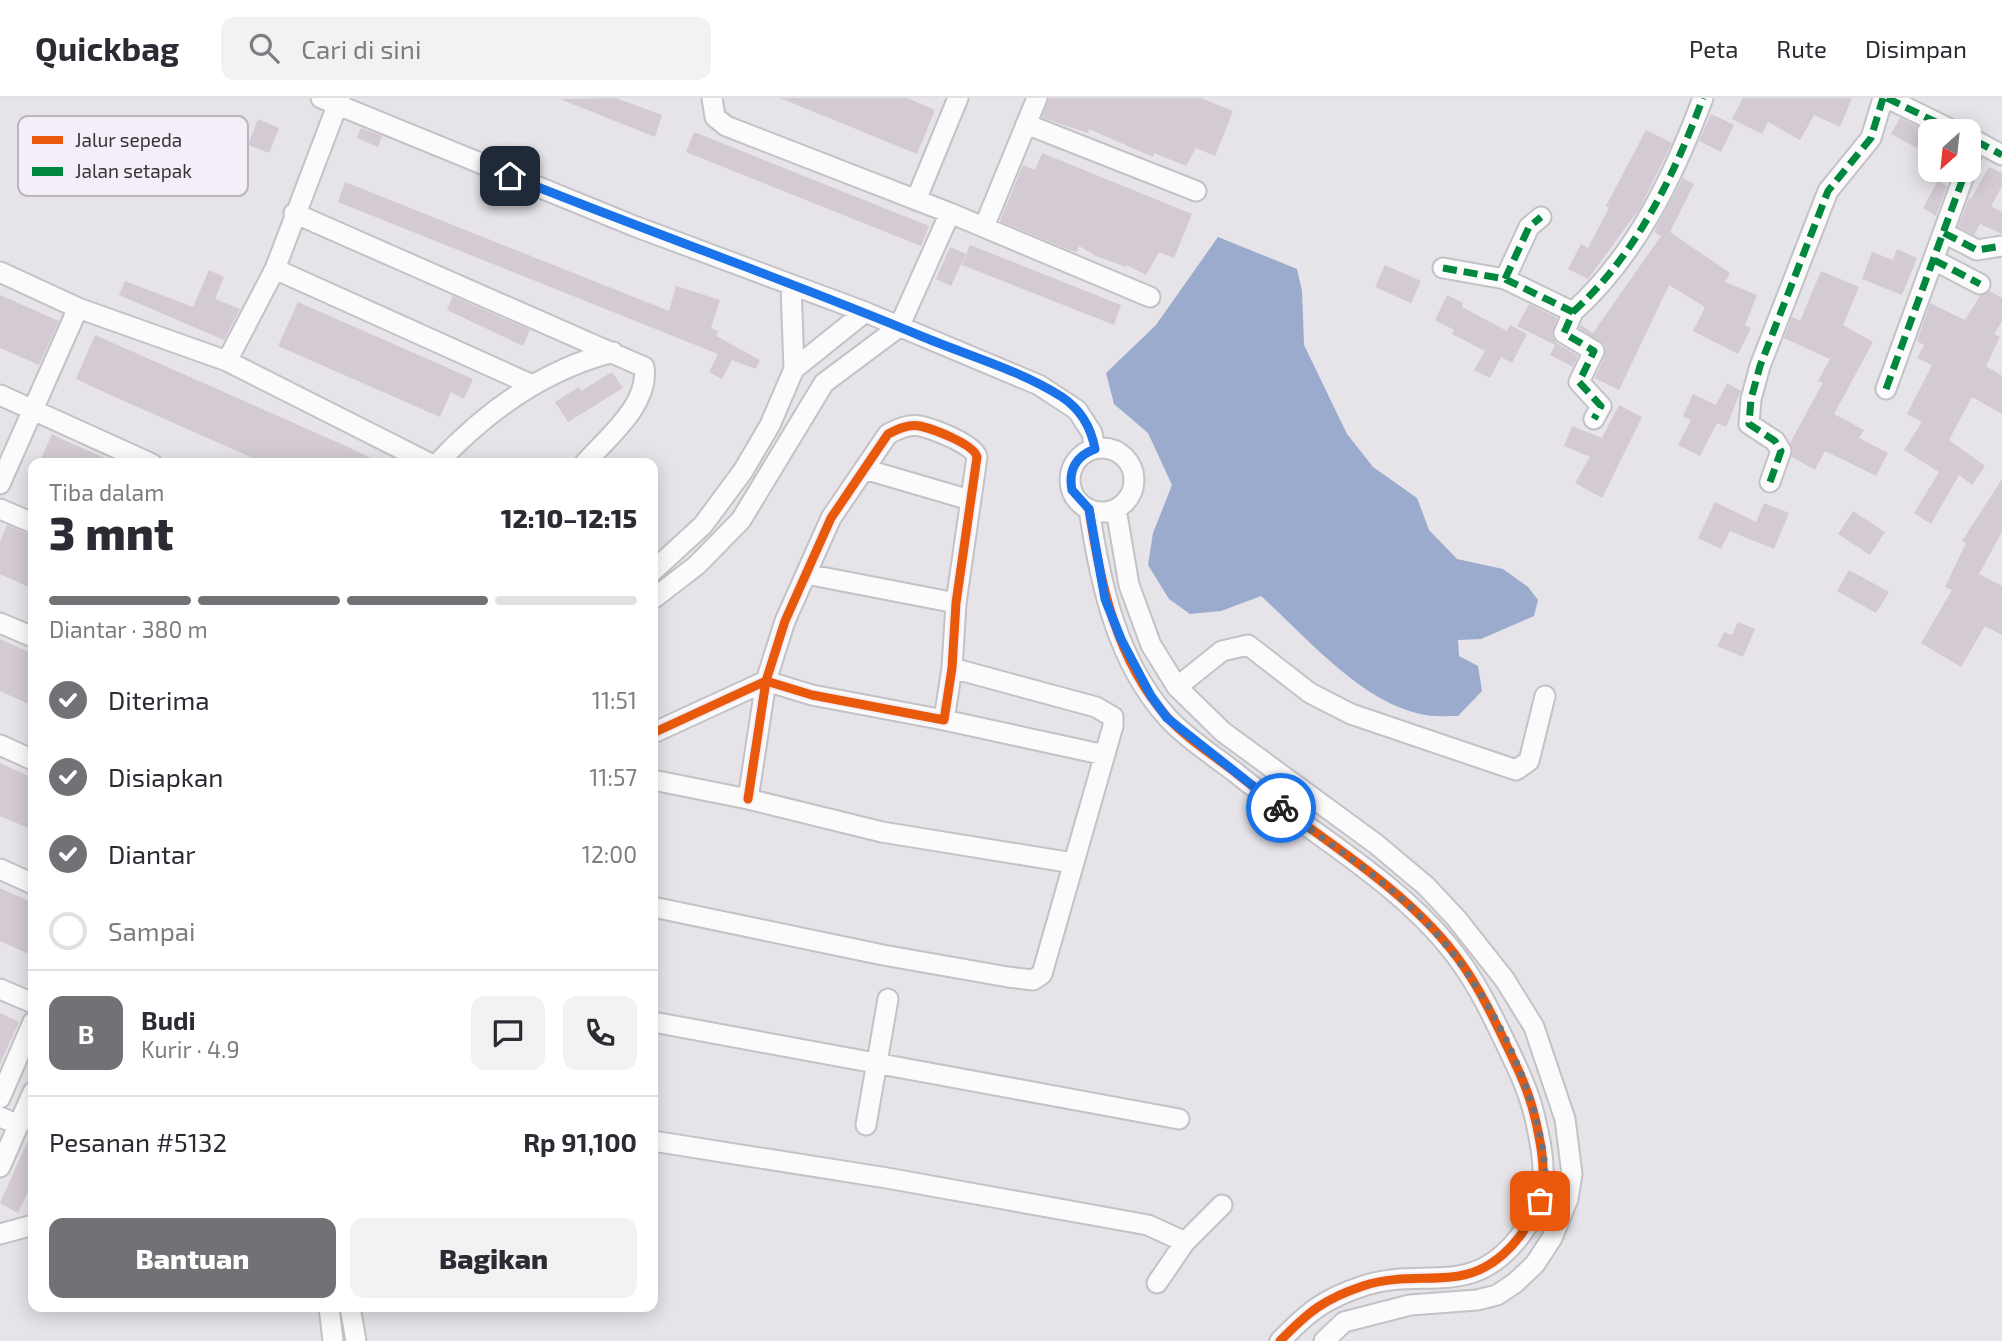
<!DOCTYPE html>
<html lang="id">
<meta charset="utf-8">
<style>
body{margin:0;font-family:"Exo 2",sans-serif;background:#f2f2f3;color:#2b2b33;height:100vh;display:flex;flex-direction:column;font-size:26px;white-space:nowrap}
*{box-sizing:border-box;margin:0}
p{font-size:23px;color:#7c7c81}
.icon{flex:none;width:38px;height:38px;fill:none;stroke:currentColor;stroke-width:2;stroke-linecap:round;stroke-linejoin:round}
.map{position:relative;flex:1;overflow:hidden}
.side{position:absolute;left:28px;top:360px;width:630px;height:854px;display:flex;flex-direction:column;background:#fff;border-radius:14px;box-shadow:0 4px 18px #0003}
.side>*{flex:none}
.needle{width:46px;rotate:207deg}
.tools{position:absolute;left:1918px;top:21px;display:grid;gap:14px}
.tools a{display:grid;place-items:center;width:63px;height:63px;border-radius:14px;background:#fff;box-shadow:0 4px 18px #0003;font-size:35px}
.pin{position:absolute;display:grid;place-items:center;width:60px;height:60px;color:#fff;margin:-30px;border-radius:14px;box-shadow:0 4px 10px #0006}
.courier{position:absolute;display:grid;place-items:center;width:70px;height:70px;margin:-35px;border:5px solid #1a73e8;border-radius:50%;background:#fff;color:#222;box-shadow:0 2px 9px #0007}
.overview em{font-style:normal;font-weight:800}
.overview div{display:flex;flex-direction:column-reverse}
.overview{display:flex;align-items:center;justify-content:space-between;height:119px;padding:0 21px}
h1{font-size:46px;font-weight:800;line-height:52px}
.bar{display:grid;grid-template-columns:repeat(4,1fr);gap:10px 7px;align-content:center;height:84px;padding:0 21px}
.bar i{height:9px;border-radius:5px;background:#e1e1e2}
.bar .current{background:#737175}
.bar p{grid-column:span 4}
.line{display:flex;align-items:center;gap:18px;padding:0 21px;border-top:2px solid #e1e1e2}
.line div{flex:1}
.round{display:grid;place-items:center;flex:none;width:74px;height:74px;border-radius:14px;background:#f2f2f3}
ol{padding:0 21px;list-style:none}
li{display:flex;align-items:center;gap:21px;height:77px}
li p{margin-inline-start:auto}
li .icon{padding:7px;border-radius:50%;background:#737175;color:#fff;stroke-width:4}
li:last-child{color:#7c7c81}
li i{width:38px;height:38px;border:4px solid #e1e1e2;border-radius:50%}
.button{display:flex;gap:14px;margin-top:auto;padding:14px 21px}
.button a{flex:1;height:80px;border-radius:14px;background:#737175;color:#fff;font-size:28px;font-weight:800;line-height:80px;text-align:center}
.button a+a{background:#f2f2f3;color:#2b2b33}
header{display:flex;align-items:center;gap:42px;box-sizing:border-box;height:98px;padding:0 35px;background:#fff;border-bottom:2px solid #e1e1e2}
header strong{font-size:33px}
nav{display:flex;gap:38px;margin-inline-start:auto;font-size:24px}
.search{width:490px;height:63px;background:#f2f2f3;display:flex;align-items:center;gap:18px;box-sizing:border-box;padding:0 24px;border-radius:14px;color:#7c7c81;font-size:26px}
.map>svg:first-child{display:block}
</style>
<header>
<strong>Quickbag</strong>
<div class="search"><svg class="icon" aria-label="search" viewBox="0 0 24 24"><circle cx="10" cy="10" r="6"/><path d="M15 15l6 6"/></svg>Cari di sini</div>
<nav><a>Peta</a><a>Rute</a><a>Disimpan</a></nav>
</header>
<div class="map">
<svg width="2002" height="1243" viewBox="0 0 2002 1243">
<rect width="100%" height="100%" fill="#e6e3e9"/>
<path fill="#9aabcd" d="M1218,139L1297,171L1302,193L1304,247L1347,336L1373,369L1417,400L1429,432L1457,461L1503,471L1528,489L1538,502L1534,518L1481,541L1458,542L1459,558L1478,568L1482,593L1458,618C1446,618 1432,619 1420,616C1360,603 1305,538 1261,498L1221,513L1190,516L1169,501L1148,467L1153,435L1172,387L1148,335L1114,306L1106,275L1156,227Z"/>
<path fill="#d3cad3" d="M616,0L662,17L655,39L560,1Z
M780,0H907L935,12L917,56Z
M1049,0H1201L1233,13L1215,58L1196,50L1186,68L1154,55L1153,59L1089,31L1088,35L1046,21L1042,19Z
M1743,0H1852L1840,29L1814,17L1800,42L1768,24L1762,36L1732,21Z
M1711,16L1734,27L1721,54L1699,43Z
M1900,20L1927,33L1917,50L1891,36Z
M258,21L279,30L269,55L248,47Z
M361,30L382,38L378,49L357,40Z
M1646,32L1672,45L1640,110L1588,181L1568,171L1581,146L1588,150L1609,110L1606,108Z
M694,34L929,128L921,148L686,54Z
M1042,55L1192,116L1174,160L1159,154L1146,177L1127,167L1126,169L1096,158L1079,148L1077,154L1069,152L1000,123L1023,67L1035,72Z
M1989,69L2002,75V88L1991,108L2002,114V136L1980,126L1974,137L1958,129L1969,100L1971,101Z
M1683,80L1694,86L1670,134L1730,175L1725,184L1757,197L1745,227L1751,230L1738,256L1693,233L1705,209L1669,187L1619,292L1595,280L1605,258V247L1579,230L1581,227L1593,235L1661,138L1654,134Z
M1938,82L1947,88L1936,118L1923,110Z
M345,84L669,213L676,188L720,202L711,230L718,233L716,238L760,262L756,271L732,262L722,281L709,274L718,256L338,104Z
M970,147L1121,207L1114,227L962,167Z
M950,149L966,156L951,188L936,181Z
M1897,151L1917,160L1902,197L1862,181L1872,154L1893,162Z
M1385,167L1421,183L1411,205L1375,189Z
M209,172L224,179L215,201L240,211L224,242L119,197L125,183L193,209Z
M1821,173L1859,189L1843,227L1873,244L1834,316L1864,332L1859,340L1888,355L1876,378L1825,353L1815,372L1792,359L1790,345L1823,285L1818,283L1830,261L1784,240L1792,219L1800,223Z
M1990,193L2002,200V223L1994,236L2000,239L1986,268L2002,278V316L1972,299L1949,342L1985,368L1972,387L1959,377L1931,426L1914,415L1939,374L1904,352L1922,324L1907,316L1932,267L1917,260L1924,247L1917,243L1930,205L1965,222L1980,198Z
M0,197L59,223L39,267L0,250Z
M1447,197L1463,205L1462,209L1507,233L1510,227L1527,236L1512,265L1501,259L1490,280L1474,272L1485,253L1452,236L1454,232L1435,222Z
M453,198L530,232L523,248L447,212Z
M298,204L473,281L464,301L451,294L440,319L278,248Z
M1529,206L1557,220L1552,237L1557,245L1578,258L1573,269L1550,257L1555,247L1517,228Z
M95,237L339,345L384,366H266L115,299L76,281Z
M612,274L623,290L568,324L555,304L579,289L581,293Z
M1727,285L1741,293L1726,329L1717,325L1700,358L1678,347L1691,322L1683,318L1693,296L1716,307Z
M1619,307L1642,319L1602,400L1575,385L1590,359L1564,348L1572,328L1602,340Z
M52,336L62,341L118,366H39Z
M2002,381V434L1979,476L2002,488V537L1985,528L1961,569L1921,545L1952,492L1945,489L1966,445L1962,443Z
M1715,404L1756,424L1764,405L1789,415L1774,451L1730,433L1721,451L1698,440Z
M1853,413L1885,434L1870,457L1838,436Z
M7,427L33,438V491L0,476V444Z
M1849,472L1889,494L1876,515L1837,493Z
M1738,524L1755,531L1743,559L1717,548L1724,534L1732,537Z
M0,541L33,556V608L0,593Z
M0,665L33,680V732L0,718Z
M0,790L33,805V858L0,843Z
M0,915L19,924L0,966Z
M33,1031V1083L18,1115L0,1105Z"/>
<g fill="none" stroke-linecap="round" stroke-linejoin="round">
<g stroke="#c3c2c6" stroke-width="23">
<path id="minor" d="M321,0L634,128L865,214L1039,287L1077,312L1092,335L1095,351
M712,0L715,19L726,28L950,115L1150,199
M1887,0L1954,33
M1026,26L1196,93
M1969,40L1976,43L1969,64
M1976,43L2002,57
M916,102L958,0
M294,115L644,269C650,306 607,340 584,366
M984,129L1037,0
M1944,135L1977,152L2002,148
M1934,162L1980,186
M1443,170L1505,181L1573,214L1564,235L1594,253L1579,284L1601,308L1594,321
M275,171L530,286
M0,174L78,210L227,263L431,366
M1505,181L1529,129L1541,119
M1573,214C1636,157 1673,80 1703,0
M227,263L275,171L340,0
M794,271L865,214
M1886,291L1966,72
M0,297L152,366
M1070 382a32 32 0 1 1 64 0a32 32 0 1 1-64 0Z
M437,366C486,313 543,272 613,254
M864,371L970,402
M1770,384L1781,353L1775,343L1749,326L1751,301L1760,268L1828,93L1871,40L1883,0
M0,386L78,210
M0,411L33,425
M1089,411C1100,484 1116,562 1167,619C1186,640 1213,657 1236,675C1308,734 1408,788 1462,866C1479,890 1492,917 1505,944C1517,969 1529,993 1535,1020C1546,1067 1550,1097 1520,1138C1471,1202 1424,1168 1363,1188C1324,1201 1308,1214 1280,1243
M1116,411L1129,487L1151,547L1177,589L1223,634L1376,746L1426,788L1456,820L1505,882L1534,929L1565,1021L1572,1076L1568,1101L1552,1140L1535,1166L1515,1185L1497,1197L1477,1202L1410,1207L1344,1224L1324,1243
M653,473L703,427L743,373L770,327L794,271L791,188
M806,476L956,505
M653,501L697,467L741,422L824,285L899,229L950,115
M0,525L33,539
M1177,589L1222,553L1248,547L1310,595L1351,616L1516,672L1529,663L1545,598
M944,622L1105,657
M653,635L766,583L812,597L944,622L952,570L956,505L977,359C974,346 933,331 920,328C908,326 898,331 888,336L831,420L785,523L766,583L748,701
M0,647L33,662
M653,682L748,701L882,734L1073,765
M0,771L33,786
M653,809L883,857L1008,879L1033,882L1042,876L1113,628V619L1096,609L952,570
M0,891L33,905
M653,924L1179,1021
M0,1000L33,924
M0,1019L19,1027
M866,1027L888,901
M653,1043L887,1080L1148,1127L1185,1144L1222,1107
M0,1069L33,994
M0,1136L33,1127
M1157,1185L1185,1144
M329,1209L333,1243
M350,1209L356,1243"/>
</g>
<use href="#minor" stroke="#fbfbfc" stroke-width="19"/>
<path stroke="#00873e" stroke-width="7" stroke-dasharray="14 7" stroke-linecap="butt" d="M1887,0L1954,33
M1969,40L1976,43L1969,64
M1976,43L2002,57
M1944,135L1977,152L2002,148
M1934,162L1980,186
M1443,170L1505,181L1573,214L1564,235L1594,253L1579,284L1601,308L1594,321
M1505,181L1529,129L1541,119
M1573,214C1636,157 1673,80 1703,0
M1886,291L1966,72
M1770,384L1781,353L1775,343L1749,326L1751,301L1760,268L1828,93L1871,40L1883,0"/>
<g stroke="#f3eef8" stroke-width="13">
<path id="cycleway" d="M1089,411C1100,484 1116,562 1167,619C1186,640 1213,657 1236,675C1308,734 1408,788 1462,866C1479,890 1492,917 1505,944C1517,969 1529,993 1535,1020C1546,1067 1550,1097 1520,1138C1471,1202 1424,1168 1363,1188C1324,1201 1308,1214 1280,1243
M653,635L766,583L812,597L944,622L952,570L956,505L977,359C974,346 933,331 920,328C908,326 898,331 888,336L831,420L785,523L766,583L748,701"/>
</g>
<use href="#cycleway" stroke="#e8590c" stroke-width="9"/>
</g>
<g fill="none" stroke-linecap="round" stroke-linejoin="round">
<path stroke="#737175" stroke-width="7" stroke-dasharray="0 12.6" d="M1281,710C1329,746 1382,779 1424,822C1482,881 1539,988 1545,1072C1546,1082 1542,1093 1540,1103"/>
<path stroke="#1a73e8" stroke-width="9" d="M510,78C646,133 785,181 921,238C966,257 1020,272 1062,299C1080,311 1091,329 1095,351C1076,358 1068,372 1072,392L1089,411L1105,501L1121,541L1151,598L1167,620L1281,710"/>
</g>
<rect x="18" y="18" width="230" height="80" rx="10" fill="#f3eef8" stroke="#bab6be" stroke-width="2"/>
<rect x="32" y="38" width="31" height="8" fill="#e8590c"/>
<rect x="32" y="69" width="31" height="9" fill="#00873e"/>
<g font-size="19" fill="#353437">
<text x="75" y="49">Jalur sepeda</text>
<text x="75" y="80">Jalan setapak</text>
</g>
</svg>
<div class="tools">
<a><svg class="needle" viewBox="-14 -14 28 28"><path d="M0-13l5 13h-10z" fill="#e53935"/><path d="M0 13l5-13h-10z" fill="#7c7c81"/></svg></a>
</div>
<div class="pin" style="left:1540px;top:1103px;background:#ea580c"><svg class="icon" aria-label="bag" viewBox="0 0 24 24"><path d="M5 8h14l-1 12H6zM9 8a3 3 0 0 1 6 0"/></svg></div>
<div class="pin" style="left:510px;top:78px;background:#1f2937"><svg class="icon" aria-label="home" viewBox="0 0 24 24"><path d="M3 11l9-7 9 7M6 9v11h12V9"/></svg></div>
<div class="courier" style="left:1281px;top:710px"><svg class="icon" aria-label="bike" viewBox="0 0 24 24"><circle cx="6" cy="16" r="4"/><circle cx="18" cy="16" r="4"/><path d="M6 16l4-8h5l3 8M10 8l3 8H6M13 5h3"/></svg></div>
<section class="side">
<div class="overview"><div><h1>3 mnt</h1><p>Tiba dalam</p></div><em>12:10–12:15</em></div>
<div class="bar"><i class="current"></i><i class="current"></i><i class="current"></i><i></i><p>Diantar · 380 m</p></div>
<ol>
<li><svg class="icon" aria-label="check" viewBox="0 0 24 24"><path d="M5 12l5 5 9-10"/></svg>Diterima<p>11:51</p></li>
<li><svg class="icon" aria-label="check" viewBox="0 0 24 24"><path d="M5 12l5 5 9-10"/></svg>Disiapkan<p>11:57</p></li>
<li><svg class="icon" aria-label="check" viewBox="0 0 24 24"><path d="M5 12l5 5 9-10"/></svg>Diantar<p>12:00</p></li>
<li><i></i>Sampai</li>
</ol>
<div class="line" style="height:126px"><b class="round" style="background:#737175;color:#fff">B</b><div><b>Budi</b><p>Kurir · 4.9</p></div><a class="round"><svg class="icon" aria-label="chat" viewBox="0 0 24 24"><path d="M4 5h16v11H9l-5 4z"/></svg></a><a class="round"><svg class="icon" aria-label="phone" viewBox="0 0 24 24"><path d="M5 4h4l2 5-3 2q2 4 5 5l2-3 5 2v4C11 20 4 13 5 4z"/></svg></a></div>
<div class="line" style="height:91px"><div>Pesanan #5132</div><b>Rp 91,100</b></div>
<div class="button"><a>Bantuan</a><a>Bagikan</a></div>
</section>
</div>
